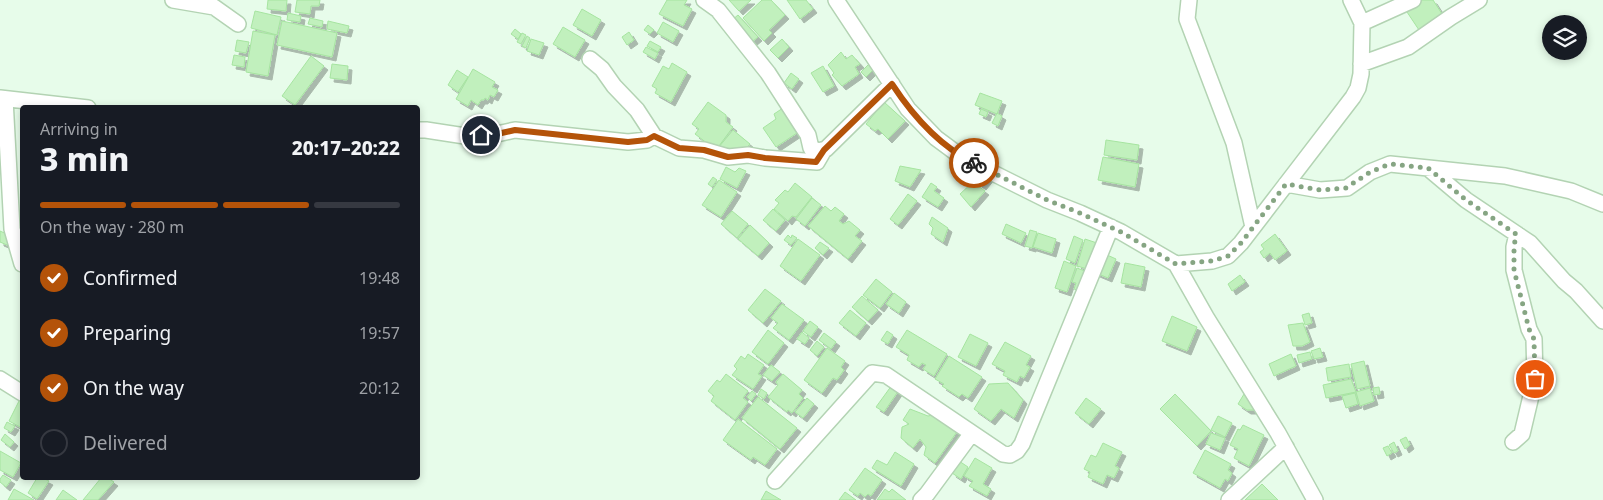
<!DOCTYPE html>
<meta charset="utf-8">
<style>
body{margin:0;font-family:"Noto Sans",sans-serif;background:#242831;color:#f1f3f6;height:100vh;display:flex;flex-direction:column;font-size:19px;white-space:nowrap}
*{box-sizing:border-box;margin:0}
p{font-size:16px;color:#9ea1a6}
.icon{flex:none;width:28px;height:28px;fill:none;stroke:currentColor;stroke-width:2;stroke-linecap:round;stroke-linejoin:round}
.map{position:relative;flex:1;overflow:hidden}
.panel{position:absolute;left:20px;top:105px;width:400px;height:375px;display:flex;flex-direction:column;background:#171b24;border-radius:5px;box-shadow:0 2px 8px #0003}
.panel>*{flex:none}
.tools{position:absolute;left:1542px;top:15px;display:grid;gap:10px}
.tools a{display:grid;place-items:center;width:45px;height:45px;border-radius:50%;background:#171b24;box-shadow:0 2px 8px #0003;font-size:25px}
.pin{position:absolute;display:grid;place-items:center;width:42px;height:42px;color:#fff;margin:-21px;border:2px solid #fff;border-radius:50%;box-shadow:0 1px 5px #0007}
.courier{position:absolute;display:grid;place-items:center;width:50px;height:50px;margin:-25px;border:4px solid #b45309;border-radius:50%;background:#fff;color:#222;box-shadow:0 1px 6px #0007}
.head em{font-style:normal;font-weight:800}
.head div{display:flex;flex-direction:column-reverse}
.head{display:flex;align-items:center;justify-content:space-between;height:85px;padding:0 20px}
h1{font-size:32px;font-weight:800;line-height:38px}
.bar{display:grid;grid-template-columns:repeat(4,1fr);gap:8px 5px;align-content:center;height:60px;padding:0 20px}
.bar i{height:6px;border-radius:4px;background:#363941}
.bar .selected{background:#b45309}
.bar p{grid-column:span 4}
ol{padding:0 20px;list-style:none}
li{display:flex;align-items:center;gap:15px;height:55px}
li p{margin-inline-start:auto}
li .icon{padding:5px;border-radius:50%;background:#b45309;color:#fff;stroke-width:4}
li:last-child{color:#9ea1a6}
li i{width:28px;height:28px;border:2px solid #363941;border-radius:50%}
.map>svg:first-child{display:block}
</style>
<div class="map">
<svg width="1603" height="500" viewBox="0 0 1603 500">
<defs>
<filter id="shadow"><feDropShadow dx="4" dy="4" stdDeviation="0" flood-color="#0004"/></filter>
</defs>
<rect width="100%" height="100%" fill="#e7fcea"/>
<path fill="#c1f0bd" stroke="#a6e4a0" filter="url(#shadow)" d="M268,0H287L286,11L267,9Z
M297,0H320L319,6H311L310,14L295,12Z
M667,0H687L684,5L692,9L683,26L659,14Z
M729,0H751L739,11Z
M762,0H771L785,15L769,30L772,33L764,41L743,18Z
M787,0H806L813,9L800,19Z
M1419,0H1433L1444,17L1421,33L1405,9Z
M582,9L601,20L592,36L573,25Z
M255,11L281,17L277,35L251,28Z
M288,13L301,16L300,22L287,20Z
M738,15L758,37L752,42L732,20Z
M310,18L323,21L322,27L308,24Z
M282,21L337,33L332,57L277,45Z
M328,21L349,26L347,33L327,29Z
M663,22L679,31L673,42L657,33Z
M648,25L654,30L650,34L644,30Z
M563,27L585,40L575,57L553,44Z
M515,29L521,34L518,39L511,34Z
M253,31L275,35L268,76L246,72Z
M629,32L634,40L627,45L622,37Z
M522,33L526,35L521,44L517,42Z
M527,36L530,38L526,48L522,46Z
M531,39L544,43L539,55L527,51Z
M782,39L789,47L778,58L770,50Z
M237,40L249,42L246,53L235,51Z
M650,41L661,47L658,52L647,46Z
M646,47L658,53L655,59L643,52Z
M841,52L846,59L852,55L860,64L855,67L859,74L842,86L832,75L834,73L828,65Z
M234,55L245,57L244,67L232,65Z
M311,56L324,66L295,105L282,96Z
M672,63L687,72L671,102L655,93L657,89L652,86L663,66L669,69Z
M332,64L348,66L347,80L330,78Z
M869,64L874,69L866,77L861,72Z
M823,66L834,86L823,92L811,73Z
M473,69L495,82L492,87L498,90L494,97L490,95L488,100L485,98L484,100H481L478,105L471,100L468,106L456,99Z
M457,70L468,77L458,92L448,85Z
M791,73L799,79L792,89L784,83Z
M980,93L1002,101L997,114L975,105Z
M708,102L726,115V122L733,127L716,150L695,134L699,129L692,124Z
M884,102L905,121L888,139L878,129L875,131L866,124Z
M786,106L800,127L795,130L797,133L776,147L763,128L776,119L774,114Z
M981,109L988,112L986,117L979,114Z
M997,113L1002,116L998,126L992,123Z
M733,130L750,144L740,155L733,148L727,155L718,148Z
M1106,140L1139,145L1137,160L1104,155Z
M1103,157L1139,164L1135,187L1098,180Z
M975,165L991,175L982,186L967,175Z
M900,166L921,170L910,187L895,181Z
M726,167L735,172L739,168L746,171L737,188L720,179Z
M713,177L717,180L712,187L708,184Z
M719,180L737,192L721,217L702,205Z
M973,182L985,191L971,207L960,194Z
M795,183L812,197L796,217L792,216L788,221L774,209L779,203L775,200L785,190L788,192Z
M931,183L937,187L934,191L944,198L938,207L922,197Z
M908,194L917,201L898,225L890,219Z
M812,198L821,205L805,226L796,219Z
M825,206L831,211L835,207L844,214L839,221L843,224L849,221L860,230L855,236L862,241L848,259L808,226Z
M773,209L785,220L776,231L763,220Z
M732,211L748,224L737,238L721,224Z
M932,217L948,228L943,242L931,234L933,228L929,224Z
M1006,224L1026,233L1021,243L1002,234Z
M750,225L769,243L758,256L738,239Z
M1030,230L1037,232L1032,248L1025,246Z
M0,231L11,236L7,245L0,242Z
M1038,233L1056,239L1052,253L1033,247Z
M1275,234L1287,251L1275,260L1270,253L1264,258L1260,252L1264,249L1261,245Z
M788,235L791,238L792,235L797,238L791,245L784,240Z
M1074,236L1083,240L1075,263L1066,259Z
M798,239L820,255L801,281L780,266Z
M1085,239L1100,244L1091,270L1077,266Z
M820,242L829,248L823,255L815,248Z
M1105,254L1116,259L1108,278L1096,273Z
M1064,261L1076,266L1067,292L1055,288Z
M1125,263L1145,267L1141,287L1121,283Z
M1077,268L1090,273L1083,292L1074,289L1076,283L1072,282Z
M1240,275L1245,282L1232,291L1228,284Z
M876,279L892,292L880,308L863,295Z
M765,289L781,301L763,323L748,310Z
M894,293L906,302L899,313L886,304Z
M862,296L878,310L868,321L852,307Z
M782,304L804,320L789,340L773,328L778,323L771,318Z
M850,310L866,323L856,336L839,323Z
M1309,313L1312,323L1305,325L1302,315Z
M1172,316L1197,327L1187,351L1162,341Z
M810,321L818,327L811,337L803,331Z
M1303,323L1310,342L1302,346H1293L1288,325Z
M768,330L784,343L768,364L752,352Z
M907,330L947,354L934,376L923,369L926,365L922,363L919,367L907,360L909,355L896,347Z
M887,331L893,335L888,344L881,340Z
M802,332L809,338L805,344L797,339Z
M824,333L836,342L831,349L819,340Z
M970,334L988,343L976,366L958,357Z
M817,341L824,347L817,356L810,350Z
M1005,342L1031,356L1026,365L1030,367L1024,378L1020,376L1017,382L1003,375L1005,371L992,364Z
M827,348L845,361L841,367L844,370L837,380L833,378L822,393L804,380Z
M1320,348L1323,357L1314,359L1311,351Z
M1310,352L1312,359L1299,363L1297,355Z
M748,354L764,365L758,374L762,376L753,389L732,375L737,369L734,366L741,356L745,359Z
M1291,354L1296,366L1274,376L1269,364Z
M949,356L982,377L968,398L962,394L959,397L942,386L944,384L935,379Z
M1364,361L1370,386L1357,389L1351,364Z
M1349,364L1351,377L1328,381L1326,368Z
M771,365L780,372L772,381L763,375Z
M726,374L748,391L743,398L748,402L735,420L711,401L714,396L708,391L717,380L720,382Z
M783,374L802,390L799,394L803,398L792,413L788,410L787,412L768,397L778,385L776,382Z
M1351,379L1356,392L1326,398L1323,385Z
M1008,383L1023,400L1014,418L1001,409L991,421L974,409L989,384Z
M892,385L899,390L884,412L876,407Z
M1379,387L1380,394L1374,395L1373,388Z
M1370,388L1374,401L1360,406L1356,392Z
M761,389L767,393L764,399L758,395Z
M752,391L756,394L751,401L747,397Z
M1355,393L1358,404L1346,408L1342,396Z
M1175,394L1211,431L1197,446L1160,409Z
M1244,394L1257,401L1256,410H1247L1238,404Z
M758,397L797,428L780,449L742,418Z
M807,398L814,404L803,418L795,412Z
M1086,398L1101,409L1089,424L1075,413Z
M20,399L22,401V428L9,421Z
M910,409L928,416L937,414L959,429L935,463L924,455L926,447L920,439L913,448L901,438L902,427L909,424L903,420Z
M1218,416L1232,423L1225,437L1211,430Z
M738,419L777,449L765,465L753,457L751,460L723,440Z
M7,422L15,426L11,432L4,428Z
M1243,425L1264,435L1249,466L1234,458L1238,449L1230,445L1238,429L1240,430Z
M1211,433L1225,438L1220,450L1206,444Z
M5,434L14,442L10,447L1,440Z
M1406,437L1410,445L1405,449L1400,440Z
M1394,442L1398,451L1394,453L1389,445Z
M1103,443L1122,452L1115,466L1119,468L1114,478L1107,475L1103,484L1088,477L1090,472L1084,469L1091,455L1096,457Z
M1388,446L1392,453L1387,456L1383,448Z
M1205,450L1231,464L1228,470L1232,473L1228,481L1225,479L1220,488L1193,473Z
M0,451L21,463L13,477L0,470Z
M895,452L914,464L901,486L872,468L877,460L887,465Z
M975,458L992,468L983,484L991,489L987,496L969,486L973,481L964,476Z
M959,461L968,467L961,479L952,473Z
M865,468L882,480L871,496L868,494L865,497L860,493L858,496L849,490Z
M3,475L11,480L6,487L0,482V479Z
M37,478H43L49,481L37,499L28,493Z
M101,478H108L114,482L98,500H83Z
M1262,484L1278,500H1245Z
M14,489L34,500H8Z
M885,489L889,492L892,489L906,500H877Z
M63,490L77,500H56Z
M766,491L781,500H761Z
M845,492L856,500H839Z"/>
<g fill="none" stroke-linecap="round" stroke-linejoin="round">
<g stroke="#b3d3b3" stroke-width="18">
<path id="minor" d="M173,0L214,7L238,24
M704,0L718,10L768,73L808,135L811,148L818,151L826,149L892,84
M836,0L908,109L936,138L963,158L1047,200L1080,213L1121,232L1176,264L1206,317L1278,433L1315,500
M1189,0L1187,19L1234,143L1253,227
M1362,23L1413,0
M590,59L602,69L614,86L637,110L654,136
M1361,64L1408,47L1451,17L1479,0
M0,98L88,108
M5,99L12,229L22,264
M418,130H426L465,136L497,134L515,130L628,142L647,140L654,136L679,148L704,150L728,157L748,155L765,158L817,162L824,150
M1428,168L1466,200L1530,243L1564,281L1576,291L1603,321
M1286,184L1320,190L1347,188L1370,172L1390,164L1505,176L1571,191L1603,204
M1176,264L1212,261L1228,256L1241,243L1353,97L1358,88L1361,74L1362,23L1351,0
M0,379L22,393
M1513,442L1522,434L1535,379L1534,339L1529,329L1514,270V247L1517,234
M775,481L872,373L886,375L1003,454L1010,455L1017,451L1022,444L1111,227
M921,500L927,494L972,433
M1229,500L1286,447"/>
</g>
<use href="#minor" stroke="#fff" stroke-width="15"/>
</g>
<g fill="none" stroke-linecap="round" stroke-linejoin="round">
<path stroke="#86a583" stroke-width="5" stroke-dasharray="0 9" d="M974,163L1047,200L1080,213L1121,232L1176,264L1212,261L1228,256L1241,243L1286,184L1320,190L1346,188L1370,172L1390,164L1428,168L1466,200L1516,234L1514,247V270L1529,329L1534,339L1535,379"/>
<path stroke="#b45309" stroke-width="6" d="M481,135L497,134L515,130L628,142L647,140L654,136L679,148L704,150L728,157L748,155L765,158L816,162L824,150L892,84C913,116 939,146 974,163"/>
</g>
</svg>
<div class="tools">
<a><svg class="icon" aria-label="layers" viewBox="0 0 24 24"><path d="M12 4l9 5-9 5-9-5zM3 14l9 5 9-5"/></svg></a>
</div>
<div class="pin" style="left:1535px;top:379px;background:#ea580c"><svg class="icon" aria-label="bag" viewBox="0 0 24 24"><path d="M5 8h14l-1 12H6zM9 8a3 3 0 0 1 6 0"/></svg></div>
<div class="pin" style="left:481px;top:135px;background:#1f2937"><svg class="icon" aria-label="home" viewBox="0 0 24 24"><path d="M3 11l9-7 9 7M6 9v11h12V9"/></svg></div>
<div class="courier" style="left:974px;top:163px"><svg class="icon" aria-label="bike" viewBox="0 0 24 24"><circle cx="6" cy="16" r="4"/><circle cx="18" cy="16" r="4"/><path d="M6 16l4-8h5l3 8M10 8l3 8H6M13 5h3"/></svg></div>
<section class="panel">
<div class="head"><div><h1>3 min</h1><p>Arriving in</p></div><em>20:17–20:22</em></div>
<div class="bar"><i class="selected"></i><i class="selected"></i><i class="selected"></i><i></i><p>On the way · 280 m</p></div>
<ol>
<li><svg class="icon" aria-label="check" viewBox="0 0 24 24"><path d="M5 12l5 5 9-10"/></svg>Confirmed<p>19:48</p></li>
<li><svg class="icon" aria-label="check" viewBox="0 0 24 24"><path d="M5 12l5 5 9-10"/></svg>Preparing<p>19:57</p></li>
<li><svg class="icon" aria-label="check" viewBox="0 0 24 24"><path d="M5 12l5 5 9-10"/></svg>On the way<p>20:12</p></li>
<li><i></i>Delivered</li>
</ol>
</section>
</div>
